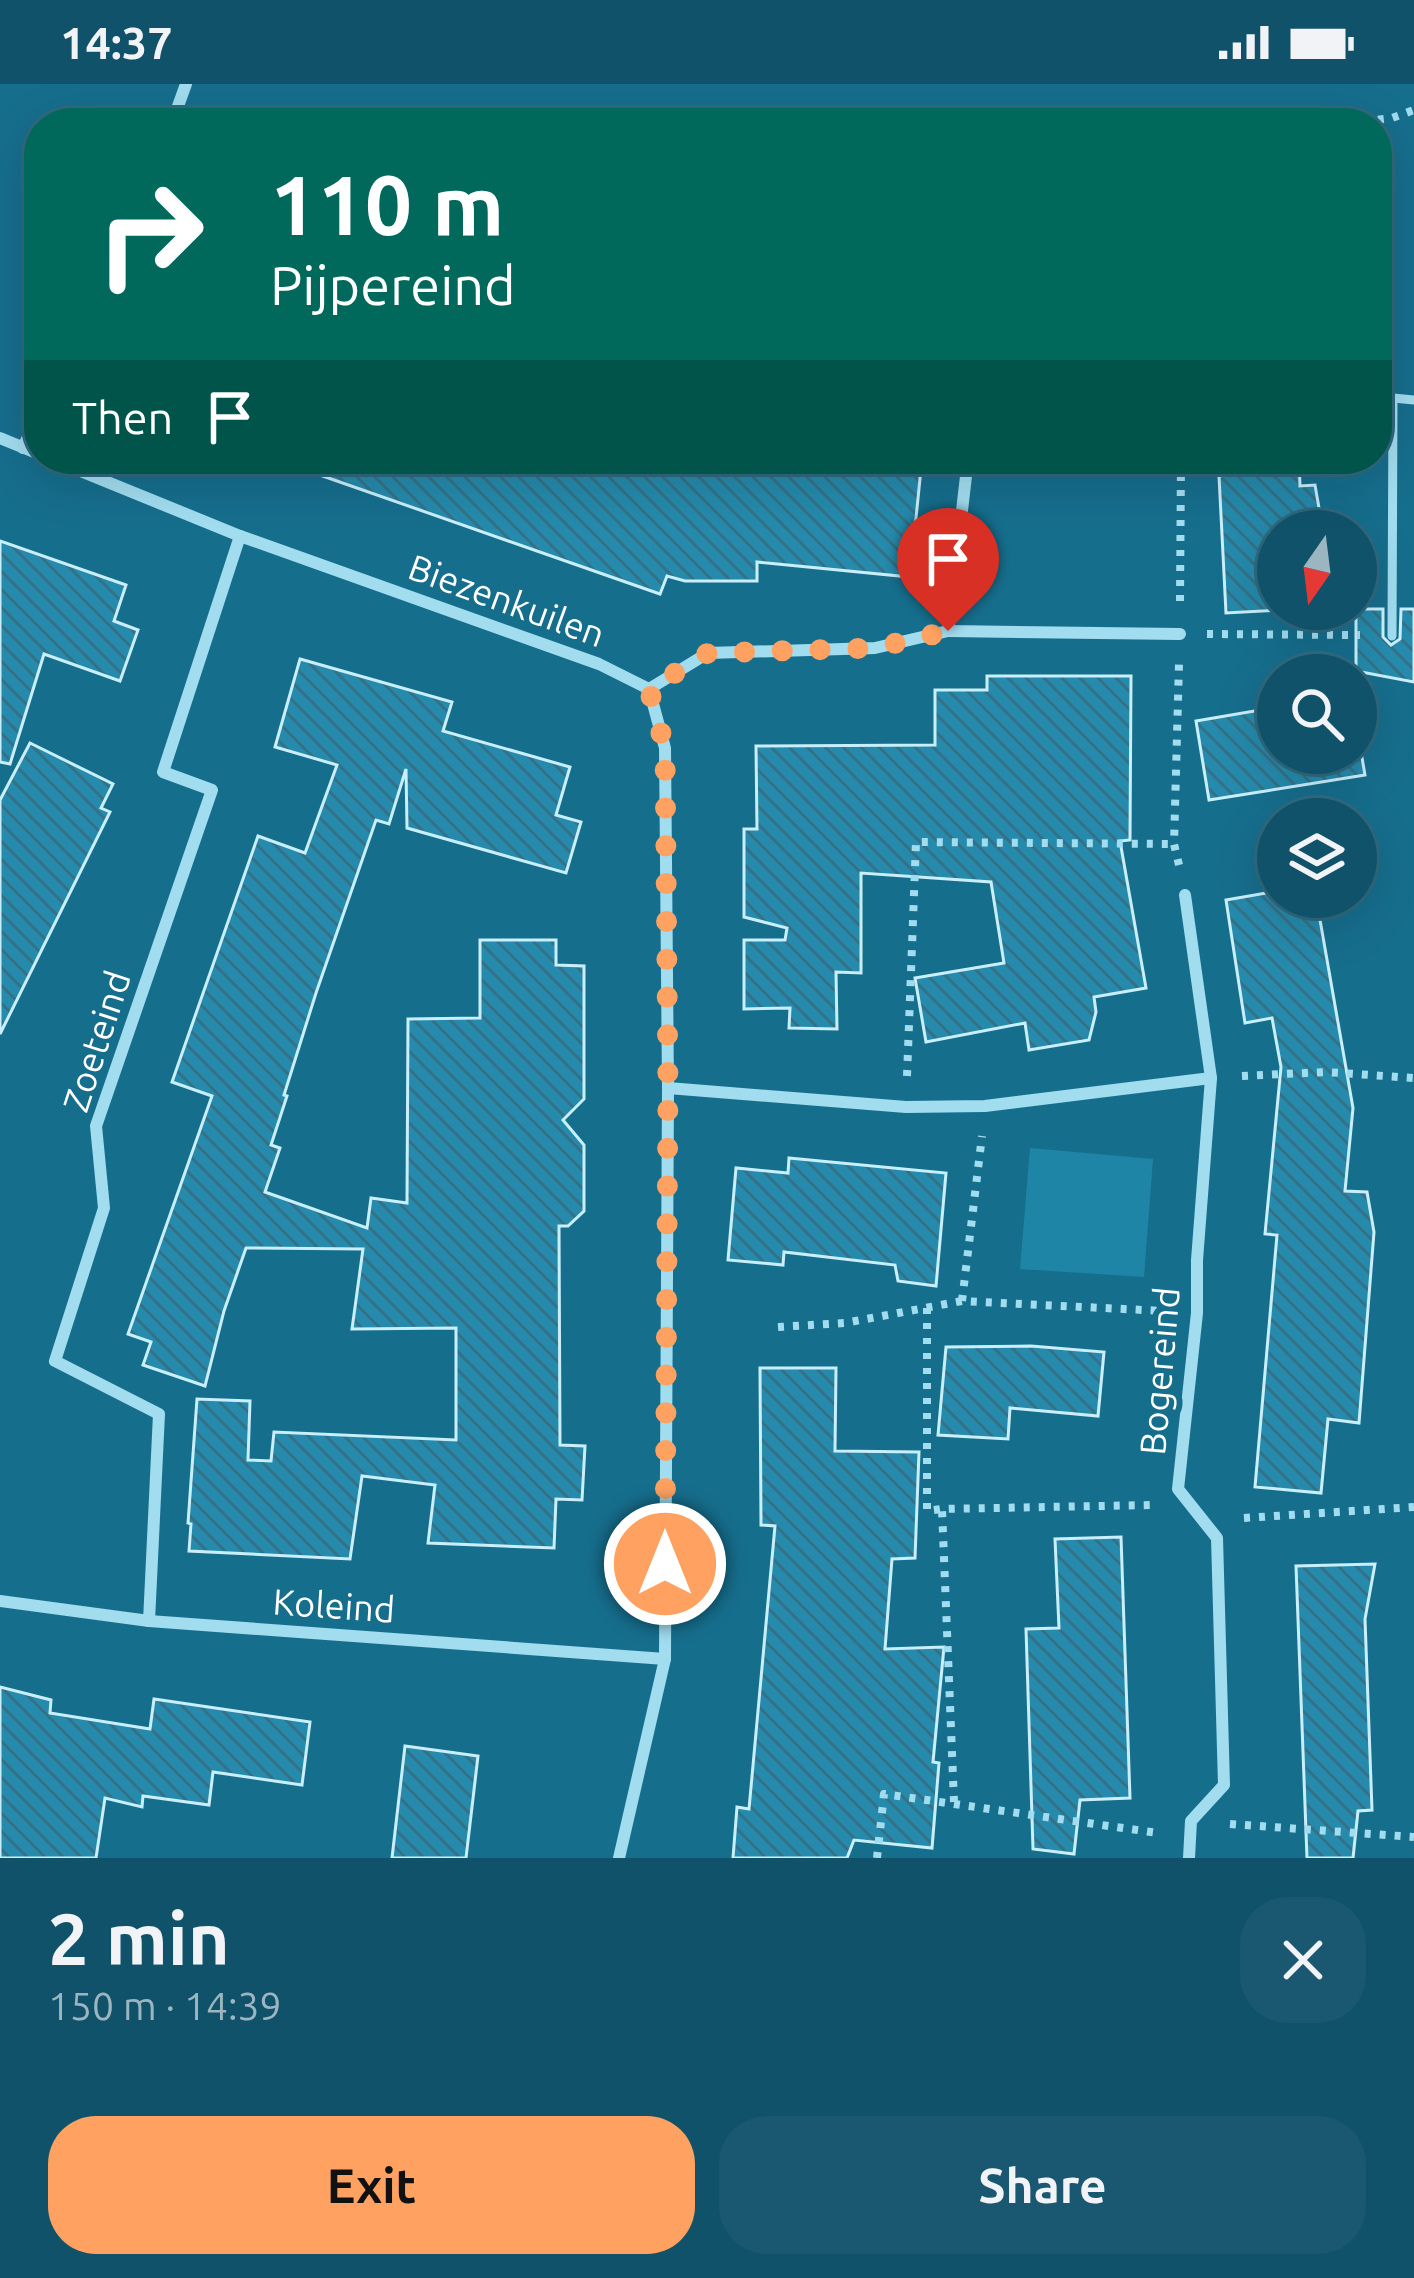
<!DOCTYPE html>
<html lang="en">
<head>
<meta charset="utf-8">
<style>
	body { margin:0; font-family:Ubuntu,sans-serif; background:#195870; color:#f1f3f6; height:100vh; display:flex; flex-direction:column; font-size:45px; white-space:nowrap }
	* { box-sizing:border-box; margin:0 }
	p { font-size:39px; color:#9cb6c1 }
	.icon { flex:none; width:66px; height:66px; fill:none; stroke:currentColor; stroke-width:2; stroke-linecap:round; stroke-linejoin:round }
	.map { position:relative; height:1774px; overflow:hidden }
	.side { display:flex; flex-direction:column; background:#10526a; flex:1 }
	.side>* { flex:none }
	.top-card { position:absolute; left:24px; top:24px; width:1368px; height:366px; border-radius:48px; box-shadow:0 12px 48px #0002,0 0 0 3px #30697e; background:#00695c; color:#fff; overflow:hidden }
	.needle { width:78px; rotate:194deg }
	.tools { position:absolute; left:1257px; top:426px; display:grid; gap:24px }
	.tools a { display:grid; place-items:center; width:120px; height:120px; border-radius:50%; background:#10526a; box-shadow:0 12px 48px #0002,0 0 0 3px #30697e; font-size:60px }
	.pin { position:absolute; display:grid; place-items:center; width:102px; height:102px; color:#fff; margin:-123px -51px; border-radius:50% 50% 50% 0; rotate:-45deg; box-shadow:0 0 12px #0007 }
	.pin .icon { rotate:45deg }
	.me { position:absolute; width:132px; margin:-66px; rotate:0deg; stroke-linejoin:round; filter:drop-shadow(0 0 9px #0008) }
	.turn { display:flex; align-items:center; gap:42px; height:252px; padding:0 48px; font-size:54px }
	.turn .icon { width:156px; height:156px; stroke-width:2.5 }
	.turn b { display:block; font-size:84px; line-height:102px }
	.then { display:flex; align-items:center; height:114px; padding:0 48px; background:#0003; gap:24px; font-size:45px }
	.round { display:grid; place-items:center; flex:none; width:126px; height:126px; border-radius:48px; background:#195870 }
	.summary { display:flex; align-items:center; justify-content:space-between; height:204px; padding:0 48px }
	h1 { font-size:72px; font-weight:700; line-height:90px }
	.action { display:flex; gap:24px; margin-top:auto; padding:24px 48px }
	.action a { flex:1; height:138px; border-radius:48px; background:#ffa160; color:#111; font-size:48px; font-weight:700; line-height:138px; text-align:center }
	.action a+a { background:#195870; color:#f1f3f6 }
	.status { display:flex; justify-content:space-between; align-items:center; height:84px; padding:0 60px; background:#10526a; direction:ltr }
	.status svg { height:33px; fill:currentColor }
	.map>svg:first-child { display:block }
	.park { fill:#1f85a7 }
	.building { fill:url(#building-back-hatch); stroke:#c8effb; stroke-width:3 }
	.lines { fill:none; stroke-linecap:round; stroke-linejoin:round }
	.path { stroke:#a1dcef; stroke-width:8; stroke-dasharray:6 9; stroke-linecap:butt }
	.lane { stroke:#a1dcef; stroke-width:9 }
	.street { stroke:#a1dcef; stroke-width:12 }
	.route { stroke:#ffa160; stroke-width:21; stroke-dasharray:0 37.8 }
	.labels { text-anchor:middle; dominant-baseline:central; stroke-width:12; stroke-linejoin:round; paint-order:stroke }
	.street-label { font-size:36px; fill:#fff; stroke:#166e8d }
</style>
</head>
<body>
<div class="status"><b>14:37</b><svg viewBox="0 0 49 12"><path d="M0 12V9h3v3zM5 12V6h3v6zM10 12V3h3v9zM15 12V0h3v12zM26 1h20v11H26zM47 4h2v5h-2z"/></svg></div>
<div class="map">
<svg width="1414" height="1774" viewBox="0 0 1414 1774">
	<defs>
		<pattern id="building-back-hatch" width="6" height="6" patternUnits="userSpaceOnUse" patternTransform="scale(3)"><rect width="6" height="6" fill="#258aac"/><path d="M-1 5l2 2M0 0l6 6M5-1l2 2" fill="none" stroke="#357186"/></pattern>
	</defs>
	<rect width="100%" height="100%" fill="#166e8d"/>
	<polygon class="park" points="1030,1064 1153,1075 1144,1193 1020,1185"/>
	<g class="building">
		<polygon points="296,375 922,375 910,493 757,478 757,497 685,497 667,492 660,510 294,382"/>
		<polygon points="1227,375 1299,375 1300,402 1315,401 1323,447 1278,447 1278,525 1298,525 1226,529 1219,392 1228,391"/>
		<polygon points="0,457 126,501 114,537 138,546 120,597 44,570 10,680 0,678"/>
		<polygon points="1356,525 1383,525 1383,553 1391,561 1400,555 1401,525 1414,525 1414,598 1356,587"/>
		<polygon points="300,575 452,618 443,647 570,683 556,731 581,738 566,789 407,744 406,685 389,740 376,736 316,909 284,1011 287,1012 271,1061 280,1064 265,1108 367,1144 371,1114 407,1119 408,935 480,934 480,856 556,856 556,881 584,882 584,1015 563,1036 584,1061 584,1127 568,1142 559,1142 560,1361 585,1362 582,1416 556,1415 554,1464 428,1459 435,1401 362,1392 350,1475 189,1467 191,1440 188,1439 197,1315 250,1317 248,1376 271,1377 274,1348 456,1356 456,1244 352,1245 363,1165 246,1164 224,1227 205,1302 143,1281 151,1258 128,1250 212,1012 172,998 258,752 305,769 337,681 275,663"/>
		<polygon points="987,592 1131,592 1130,756 1120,757 1146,904 1094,913 1096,928 1089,956 1029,966 1025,939 926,958 915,894 1004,879 991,798 861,789 861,889 836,888 837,945 789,944 790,924 744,925 744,856 785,856 787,844 744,833 744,745 757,745 756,662 935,661 935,606 987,606"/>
		<polygon points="1278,623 1278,669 1356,669 1356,639 1365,691 1209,716 1196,637"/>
		<polygon points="30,659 113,700 101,724 110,728 0,950 0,716"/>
		<polygon points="1278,807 1278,813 1316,813 1353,1024 1345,1107 1367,1108 1374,1148 1359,1339 1328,1335 1321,1409 1255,1403 1277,1151 1265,1150 1281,983 1272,934 1245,939 1226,816"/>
		<polygon points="789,1074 946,1089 936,1202 898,1197 895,1181 784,1168 783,1181 728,1176 736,1084 788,1089"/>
		<polygon points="1031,1262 1104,1268 1098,1332 1010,1324 1008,1355 938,1351 946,1263"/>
		<polygon points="760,1284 836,1284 835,1367 919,1368 915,1474 892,1475 885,1565 944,1563 933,1678 939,1679 932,1764 854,1756 847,1774 733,1774 737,1723 749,1725 775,1442 761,1441"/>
		<polygon points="1121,1453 1130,1714 1080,1716 1074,1770 1033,1765 1026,1545 1059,1544 1055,1455"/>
		<polygon points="1375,1480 1365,1535 1372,1726 1358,1727 1353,1774 1307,1774 1296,1482"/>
		<polygon points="0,1603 51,1616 50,1629 150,1645 154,1615 310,1638 302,1701 213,1688 209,1721 143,1712 142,1723 105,1714 96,1774 0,1774"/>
		<polygon points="405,1662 478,1672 466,1774 392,1774"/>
	</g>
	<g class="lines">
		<g class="path">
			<polyline points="1348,39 1392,34 1414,26"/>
			<polyline points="1180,517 1181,375"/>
			<polyline points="1207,550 1360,551"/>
			<polyline points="1179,781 1174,760 1179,580"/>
			<polyline points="907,992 916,758 1174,760"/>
			<polyline points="1242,992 1326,988 1414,994"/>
			<polyline points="962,1217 982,1052"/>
			<polyline points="927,1224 927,1427 942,1425"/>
			<polyline points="778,1243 845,1239 962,1217 1164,1227"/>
			<polyline points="1244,1434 1414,1423"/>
			<polyline points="954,1718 942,1425 1151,1421"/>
			<polyline points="1230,1740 1414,1753"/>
			<polyline points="877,1774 884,1710 1158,1749"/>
		</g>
		<polyline class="lane" points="1392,552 1393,314 1414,316"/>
		<g class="street">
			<polyline points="172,39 186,0"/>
			<polyline points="0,354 39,370"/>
			<polyline points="23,364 39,328"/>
			<polyline points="51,375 240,452 599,580 649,605 665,664 668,1004 665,1575 619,1774"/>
			<polyline points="948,547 1180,550"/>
			<polyline points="649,605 708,569 875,564 948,547 968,375"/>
			<polyline points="1185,811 1211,994 1197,1176 1197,1229 1178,1405 1217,1454 1224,1701 1191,1737 1189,1774"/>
			<polyline points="668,1004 906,1023 985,1022 1211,994"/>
			<polyline points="0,1517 149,1537 665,1575"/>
			<polyline points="149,1537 159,1330 55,1277 104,1124 96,1042 212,706 163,688 240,452"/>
		</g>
	</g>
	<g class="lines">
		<polyline class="route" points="665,1480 668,1004 665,664 649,605 708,569 875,564 948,547"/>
	</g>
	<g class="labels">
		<g class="street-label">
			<text transform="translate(507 516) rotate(20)">Biezenkuilen</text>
			<text transform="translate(96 957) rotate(-72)">Zoeteind</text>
			<text transform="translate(1159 1287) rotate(-85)">Bogereind</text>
			<text transform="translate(334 1521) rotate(4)">Koleind</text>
		</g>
	</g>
</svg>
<div class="tools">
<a><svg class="needle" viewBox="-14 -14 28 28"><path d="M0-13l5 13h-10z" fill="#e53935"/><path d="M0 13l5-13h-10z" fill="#9cb6c1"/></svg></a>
<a><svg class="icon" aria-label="search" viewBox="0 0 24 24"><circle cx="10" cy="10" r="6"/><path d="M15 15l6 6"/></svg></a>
<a><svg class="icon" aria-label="layers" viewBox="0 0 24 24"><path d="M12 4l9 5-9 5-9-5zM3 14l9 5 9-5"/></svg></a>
</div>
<div class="pin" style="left:948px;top:547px;background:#d93025"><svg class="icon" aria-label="arrive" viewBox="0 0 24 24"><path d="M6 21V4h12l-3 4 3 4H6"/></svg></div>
<svg class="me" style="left:665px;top:1480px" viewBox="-20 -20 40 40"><circle r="17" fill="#ffa160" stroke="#fff" stroke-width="3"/><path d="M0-11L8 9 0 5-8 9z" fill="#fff"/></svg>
<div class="top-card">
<div class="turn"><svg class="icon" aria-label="right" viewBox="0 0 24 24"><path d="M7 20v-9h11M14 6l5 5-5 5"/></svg><div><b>110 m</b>Pijpereind</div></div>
<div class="then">Then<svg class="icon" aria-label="arrive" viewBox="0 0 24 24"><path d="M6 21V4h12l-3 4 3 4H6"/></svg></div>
</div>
</div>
<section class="side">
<div class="summary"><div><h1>2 min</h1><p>150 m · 14:39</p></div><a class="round"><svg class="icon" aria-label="close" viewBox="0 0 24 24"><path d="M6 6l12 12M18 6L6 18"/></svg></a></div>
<div class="action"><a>Exit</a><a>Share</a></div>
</section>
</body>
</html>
